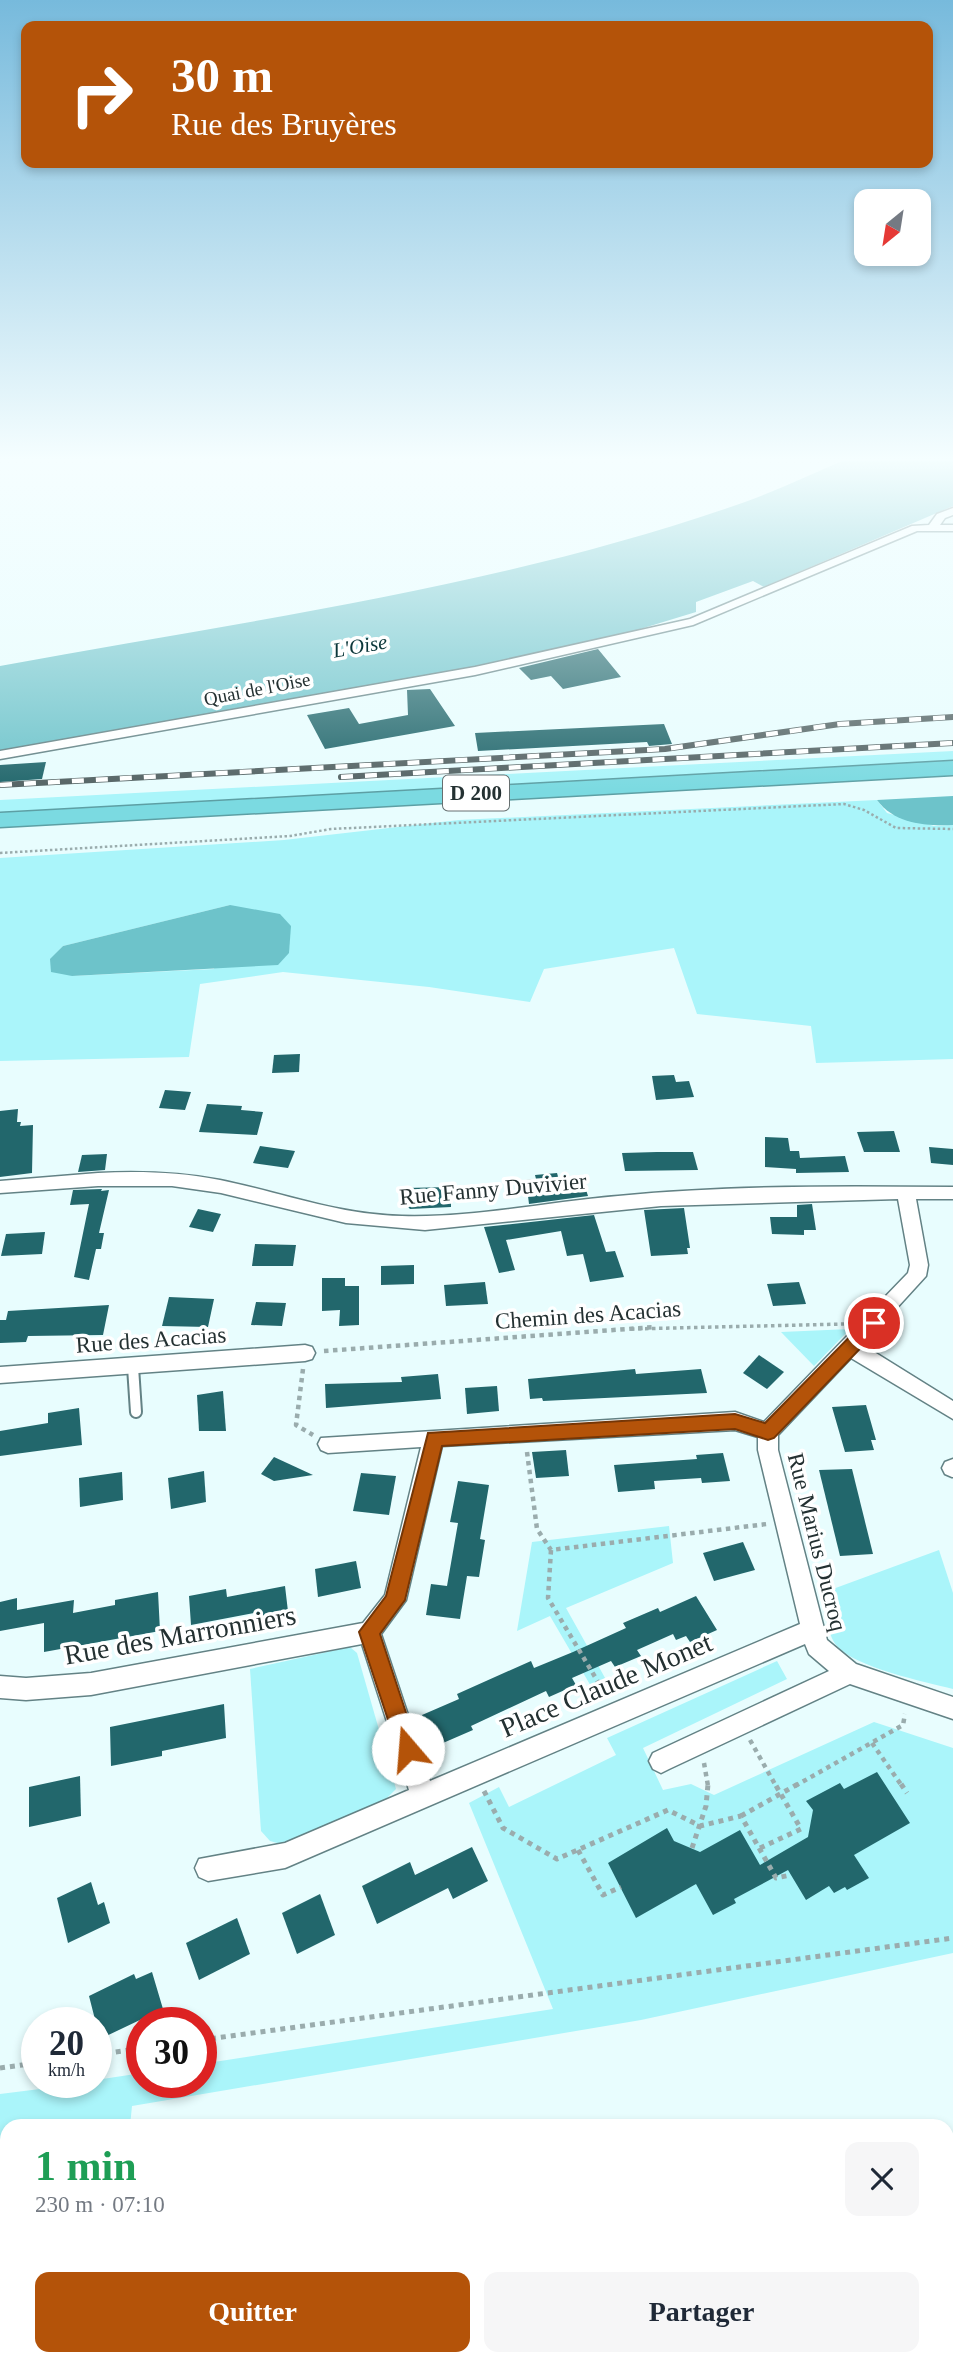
<!DOCTYPE html>
<html lang="fr">
<head>
<meta charset="utf-8">
<style>
	body { margin:0; font-family:"Times New Roman",serif; background:#f6f6f7; color:#1f2937; height:100vh; display:flex; flex-direction:column; font-size:26px; white-space:nowrap }
	* { box-sizing:border-box; margin:0 }
	p { font-size:23px; color:#747a83 }
	.icon { flex:none; width:38px; height:38px; fill:none; stroke:currentColor; stroke-width:2; stroke-linecap:round; stroke-linejoin:round }
	.map { position:relative; flex:1; overflow:hidden }
	.side { position:absolute; left:0px; top:2119px; width:954px; height:247px; display:flex; flex-direction:column; background:#fff; border-radius:21px 21px 0 0; box-shadow:0 4px 10px #0003 }
	.side>* { flex:none }
	.hud { position:absolute; left:21px; top:21px; width:912px; height:147px; border-radius:14px; box-shadow:0 4px 10px #0003; background:#b45309; color:#fff; overflow:hidden }
	.needle { width:46px; rotate:210deg }
	.controls { position:absolute; left:854px; top:189px; display:grid; gap:14px }
	.controls a { display:grid; place-items:center; width:77px; height:77px; border-radius:14px; background:#fff; box-shadow:0 4px 10px #0003; font-size:35px }
	.speed { position:absolute; left:21px; top:2007px; display:flex; gap:14px; font-size:35px; font-weight:700; text-align:center }
	.speed>* { display:grid; place-content:center; width:91px; height:91px; border-radius:50%; background:#fff; box-shadow:0 4px 10px #0003; line-height:1 }
	.speed small { font-size:18px; font-weight:400 }
	.speed .limit { border:10px solid #d22; background:#fff; color:#111 }
	.pin { position:absolute; display:grid; place-items:center; width:60px; height:60px; color:#fff; margin:-30px; border:4px solid #fff; border-radius:50%; box-shadow:0 2px 7px #0007 }
	.me { position:absolute; width:77px; margin:-38px; rotate:342deg; stroke-linejoin:round; filter:drop-shadow(0 0 5px #0008) }
	.turn { display:flex; align-items:center; gap:24px; height:147px; padding:0 35px; font-size:32px }
	.turn .icon { width:91px; height:91px; stroke-width:2.5 }
	.turn b { display:block; font-size:49px; line-height:60px }
	.round { display:grid; place-items:center; flex:none; width:74px; height:74px; border-radius:14px; background:#f6f6f7 }
	.overview { display:flex; align-items:center; justify-content:space-between; height:119px; padding:0 35px }
	h1 { font-size:42px; font-weight:700; line-height:52px; color:#1e9e55 }
	.cta { display:flex; gap:14px; margin-top:auto; padding:14px 35px }
	.cta a { flex:1; height:80px; border-radius:14px; background:#b45309; color:#fff; font-size:28px; font-weight:700; line-height:80px; text-align:center }
	.cta a+a { background:#f6f6f7; color:#1f2937 }
	.map>svg:first-child { display:block }
	.green { fill:#aaf5fa; fill-rule:evenodd }
	.water { fill:#6dc3ca }
	.building { fill:#22676c }
	.lines { fill:none; stroke-linecap:round; stroke-linejoin:round }
	.lane-casing { stroke:#638285; stroke-width:14 }
	.street-casing { stroke:#638285; stroke-width:3 }
	.highway-casing { stroke:#5d9fa4; stroke-width:3 }
	.path-far3 { stroke:#9aacad; stroke-width:2.5; stroke-dasharray:2.5 2.5; stroke-linecap:butt }
	.path-far2 { stroke:#9aacad; stroke-width:3.5; stroke-dasharray:3.5 3.5; stroke-linecap:butt }
	.path-far1 { stroke:#9aacad; stroke-width:4.5; stroke-dasharray:4.5 4.5; stroke-linecap:butt }
	.path { stroke:#9aacad; stroke-width:5; stroke-dasharray:5 5; stroke-linecap:butt }
	.lane { stroke:#fff; stroke-width:10 }
	.street { fill:#fff; fill-rule:evenodd }
	.highway { fill:#7bdae1; fill-rule:evenodd }
	.rail-casing { stroke:#546364; stroke-width:6 }
	.rail { stroke:#fff; stroke-width:4.5; stroke-dasharray:12; stroke-linecap:butt }
	.route { fill:#b45309; stroke:#753606; stroke-width:2 }
	.labels { text-anchor:middle; dominant-baseline:central; stroke-width:7; stroke-linejoin:round; paint-order:stroke }
	.far-street-label { font-size:19px; fill:#243132; stroke:#fff }
	.far-water-label { font-size:21px; font-style:italic; fill:#0c373a; stroke:#fff }
	.shield { fill:#fff; stroke:#666f70; stroke-width:2 }
	.shield-label { font-size:21px; font-weight:bold; fill:#243132 }
	.street-label { font-size:23px; fill:#243132; stroke:#fff }
	.near-street-label { font-size:28px; fill:#243132; stroke:#fff }
</style>
</head>
<body>
<div class="map">
<svg width="953" height="2365" viewBox="0 0 953 2365">
	<rect width="100%" height="100%" fill="#e8fdfe"/>
	<g class="green">
		<polygon points="953,751 953,760 557,785 0,813 0,800"/>
		<path d="M 877,800 L 887,813 L 934,826 L 953,825 L 953,1059 L 816,1063 L 811,1026 L 697,1014 L 674,948 L 544,969 L 530,1002 L 429,987 L 283,972 L 200,984 L 189,1057 L 0,1061 L 0,858 L 284,840 L 459,820 ZM 230,905 L 214,969 L 72,976 L 50,960 L 63,946 Z"/>
		<polygon points="850,1329 814,1366 781,1332"/>
		<polygon points="669,1526 673,1563 566,1608 614,1694 599,1700 550,1616 517,1631 532,1542"/>
		<path d="M 939,1550 L 953,1593 L 953,1689 C 925,1682 854,1667 837,1646 C 826,1633 826,1609 822,1593 Z"/>
		<polygon points="350,1647 357,1653 396,1789 385,1800 284,1845 270,1841 261,1831 250,1669"/>
		<polygon points="777,1661 787,1679 643,1748 663,1790 691,1784 714,1795 874,1722 953,1748 953,1953 641,2020 132,2106 130,2126 7,2126 7,2359 115,2359 115,2365 0,2365 0,2094 96,2082 96,2080 142,2073 142,2082 201,2082 201,2064 553,2009 469,1803 499,1787 509,1807 616,1755 607,1738"/>
		<polygon points="953,2248 953,2365 282,2365 323,2359 947,2359 947,2249"/>
	</g>
	<g class="water">
		<path d="M 842,461 L 953,461 L 953,506 L 764,587 L 753,581 L 696,602 L 696,612 L 637,630 L 476,666 L 0,751 L 0,666 C 250,620 504,587 745,502 C 778,490 810,475 842,461 Z"/>
		<path d="M 953,796 L 953,825 C 924,826 895,824 877,800 Z"/>
		<polygon points="230,905 280,914 291,926 289,953 278,965 72,976 51,972 50,959 63,946"/>
	</g>
	<g class="building">
		<polygon points="598,649 621,677 563,689 551,676 531,680 519,668"/>
		<polygon points="430,689 455,726 325,749 307,715 349,708 359,724 408,715 407,690"/>
		<polygon points="664,724 672,744 649,746 647,742 478,751 475,733"/>
		<polygon points="46,762 42,779 0,782 0,765"/>
		<polygon points="300,1054 299,1072 272,1073 274,1055"/>
		<polygon points="674,1075 676,1082 689,1081 694,1097 656,1100 652,1076"/>
		<polygon points="165,1090 191,1092 185,1110 159,1108"/>
		<polygon points="207,1104 242,1106 241,1110 263,1112 257,1135 199,1132"/>
		<polygon points="18,1109 17,1122 21,1122 20,1126 33,1125 32,1173 0,1177 0,1111"/>
		<polygon points="894,1131 900,1152 864,1152 857,1132"/>
		<polygon points="765,1137 788,1138 790,1151 799,1151 800,1158 845,1156 849,1172 796,1173 796,1169 765,1167"/>
		<polygon points="260,1146 295,1151 288,1168 253,1163"/>
		<polygon points="929,1147 953,1149 953,1165 931,1163"/>
		<polygon points="657,1152 693,1152 698,1170 625,1171 622,1153"/>
		<polygon points="107,1154 105,1170 78,1172 82,1155"/>
		<polygon points="557,1173 559,1180 582,1177 588,1196 529,1204 526,1180 536,1179 535,1175"/>
		<polygon points="451,1187 451,1207 410,1209 405,1204 405,1188"/>
		<polygon points="102,1189 101,1191 109,1190 99,1233 104,1233 101,1249 96,1249 89,1280 74,1277 89,1204 70,1205 73,1190"/>
		<polygon points="812,1204 816,1230 804,1230 804,1235 772,1234 770,1217 797,1217 797,1205"/>
		<polygon points="684,1208 690,1248 687,1248 688,1254 651,1256 644,1210"/>
		<polygon points="198,1209 221,1214 213,1232 189,1227"/>
		<polygon points="594,1215 606,1252 615,1251 624,1277 590,1282 583,1254 567,1256 561,1231 506,1240 515,1270 499,1273 484,1227"/>
		<polygon points="45,1232 42,1254 1,1256 6,1234"/>
		<polygon points="255,1244 296,1245 293,1266 252,1266"/>
		<polygon points="414,1265 414,1284 381,1285 381,1266"/>
		<polygon points="322,1278 345,1278 345,1286 359,1286 359,1325 339,1326 340,1310 322,1311"/>
		<polygon points="485,1282 488,1304 446,1306 444,1285"/>
		<polygon points="799,1282 806,1304 773,1306 767,1284"/>
		<polygon points="169,1297 214,1299 208,1327 162,1326"/>
		<polygon points="256,1302 286,1303 282,1326 251,1325"/>
		<polygon points="109,1305 103,1335 28,1336 26,1342 0,1343 0,1320 6,1320 8,1311"/>
		<polygon points="759,1355 784,1372 767,1389 743,1373"/>
		<polygon points="635,1369 636,1374 701,1369 707,1393 543,1401 542,1398 530,1399 528,1379"/>
		<polygon points="438,1374 441,1399 326,1408 325,1384 402,1382 401,1377"/>
		<polygon points="497,1386 499,1411 467,1414 465,1388"/>
		<polygon points="223,1391 226,1431 199,1431 197,1395"/>
		<polygon points="866,1405 876,1440 871,1440 874,1450 845,1452 832,1407"/>
		<polygon points="79,1408 82,1445 0,1456 0,1431 48,1423 48,1413"/>
		<polygon points="566,1450 569,1476 536,1478 532,1452"/>
		<polygon points="723,1453 730,1481 702,1483 701,1478 654,1481 655,1489 618,1492 614,1465 697,1459 696,1455"/>
		<polygon points="274,1457 313,1475 274,1481 261,1474"/>
		<polygon points="852,1469 873,1554 840,1556 819,1470"/>
		<polygon points="204,1471 206,1502 171,1509 168,1478"/>
		<polygon points="122,1472 123,1500 80,1507 79,1478"/>
		<polygon points="361,1473 396,1476 389,1515 353,1511"/>
		<polygon points="458,1481 489,1485 480,1539 485,1540 479,1577 467,1576 460,1619 426,1615 431,1584 447,1586 458,1523 450,1522"/>
		<polygon points="743,1542 755,1570 714,1581 703,1553"/>
		<polygon points="356,1561 361,1588 318,1597 315,1569"/>
		<polygon points="285,1586 289,1620 255,1626 254,1613 191,1625 189,1596 226,1589 227,1597"/>
		<polygon points="158,1592 160,1631 44,1652 44,1623 0,1631 0,1602 17,1598 17,1610 74,1600 73,1613 115,1605 115,1600"/>
		<polygon points="696,1596 717,1630 690,1642 686,1636 676,1640 673,1634 637,1650 641,1656 615,1667 611,1661 572,1678 576,1685 549,1697 546,1691 471,1726 473,1730 443,1743 438,1734 432,1737 422,1715 459,1699 457,1694 531,1661 534,1668 573,1652 626,1628 623,1623 658,1608 660,1612"/>
		<polygon points="224,1704 226,1738 162,1751 162,1756 111,1766 110,1727"/>
		<polygon points="877,1772 910,1823 854,1855 869,1878 847,1890 845,1887 834,1893 829,1886 806,1900 788,1870 734,1899 736,1903 713,1915 696,1884 636,1918 608,1863 667,1828 674,1841 700,1852 740,1830 760,1865 808,1837 813,1810 806,1801 840,1783 844,1789"/>
		<polygon points="80,1776 81,1816 29,1827 29,1787"/>
		<polygon points="472,1847 488,1881 453,1899 448,1888 377,1924 362,1886 410,1862 415,1875"/>
		<polygon points="91,1882 98,1905 104,1902 110,1923 68,1943 57,1898"/>
		<polygon points="320,1894 335,1935 297,1954 282,1913"/>
		<polygon points="237,1918 250,1954 199,1980 186,1943"/>
		<polygon points="152,1972 163,2009 100,2039 89,1996 134,1974 136,1979"/>
	</g>
	<g class="lines">
		<g class="lane-casing">
			<polyline id="lane" points="133,1367 136,1412"/>
		</g>
		<g class="street-casing">
			<g id="street">
				<polygon points="953,508 953,515 945,518 940,525 953,525 953,531 917,531 693,625 475,675 0,759 0,751 475,667 690,619 912,526 929,525 937,514"/>
				<path d="M 98,1173 C 139,1171 179,1172 220,1180 C 280,1192 339,1215 402,1216 C 475,1218 546,1202 618,1196 C 729,1185 842,1186 953,1187 L 953,1199 L 916,1199 L 928,1265 L 926,1276 L 863,1345 L 953,1401 L 953,1419 L 851,1358 L 778,1435 L 778,1450 L 827,1640 L 856,1664 L 953,1697 L 953,1719 L 850,1684 L 669,1769 L 661,1773 L 653,1769 L 649,1761 L 653,1753 L 829,1671 L 809,1654 L 805,1644 L 285,1868 L 208,1881 L 199,1877 L 195,1868 L 199,1859 L 285,1843 L 409,1790 L 362,1644 L 91,1695 L 26,1700 L 0,1698 L 0,1676 L 26,1678 L 91,1673 L 363,1623 L 385,1595 L 421,1447 L 328,1453 L 321,1450 L 318,1444 L 321,1438 L 735,1412 L 764,1422 L 908,1273 L 910,1265 L 898,1199 L 661,1206 L 425,1230 L 346,1223 L 221,1193 L 172,1186 L 98,1186 L 0,1193 L 0,1181 ZM 735,1430 L 758,1437 L 758,1450 L 800,1624 L 430,1781 L 381,1634 L 406,1600 L 442,1446 Z"/>
				<polygon points="305,1345 312,1347 315,1353 312,1359 305,1361 0,1383 0,1367"/>
				<polygon points="953,1459 953,1477 952,1477 945,1474 942,1468 945,1462"/>
			</g>
		</g>
		<g class="highway-casing">
			<polygon id="highway" points="953,761 953,775 0,827 0,813"/>
		</g>
		<polyline class="path-far3" points="0,853 290,836 331,829 844,804 864,810 896,828 953,829"/>
		<polyline class="path-far2" points="631,1329 844,1324"/>
		<g class="path-far1">
			<polyline points="324,1351 655,1327"/>
			<polyline points="303,1369 296,1425 313,1435"/>
			<polyline points="527,1452 537,1529 551,1550 767,1524"/>
			<polyline points="551,1550 548,1598 607,1697"/>
			<polyline points="750,1740 776,1786"/>
			<polyline points="872,1743 902,1786"/>
			<polyline points="704,1763 708,1786"/>
			<polyline points="795,1786 903,1725 905,1714"/>
		</g>
		<g class="path">
			<polyline points="901,1784 907,1793"/>
			<polyline points="484,1791 503,1828 557,1859 668,1810 700,1826 741,1816 776,1878 791,1875"/>
			<polyline points="741,1816 798,1784"/>
			<polyline points="692,1848 706,1806 708,1784"/>
			<polyline points="760,1848 801,1829 775,1784"/>
			<polyline points="578,1850 603,1895 621,1887"/>
			<polyline points="201,2040 953,1938"/>
			<polyline points="96,2055 142,2048"/>
			<polyline points="0,2068 37,2063"/>
		</g>
		<use href="#lane" class="lane"/>
		<use href="#street" class="street"/>
		<use href="#highway" class="highway"/>
		<g class="rail-casing">
			<g id="rail">
				<polyline points="341,777 953,743"/>
				<polyline points="0,785 665,749 840,724 953,717"/>
			</g>
		</g>
		<use href="#rail" class="rail"/>
	</g>
	<linearGradient id="sky" x2="0" y2="1"><stop stop-color="#77badc"/><stop offset="0.58" stop-color="#f5feff"/><stop offset="1" stop-color="#f5feff" stop-opacity="0"/></linearGradient>
	<rect width="953" height="792" fill="url(#sky)"/>
	<polygon class="route" points="874,1316 880,1318 882,1323 880,1328 774,1438 768,1440 735,1429 442,1446 405,1600 380,1634 418,1749 415,1756 408,1760 400,1756 359,1632 386,1596 428,1433 735,1414 765,1423 868,1318"/>
	<g class="labels">
		<g class="far-street-label">
			<text transform="translate(257 689) rotate(-11)">Quai de l'Oise</text>
		</g>
		<g class="far-water-label">
			<text transform="translate(360 646) rotate(-10)">L'Oise</text>
		</g>
		<rect class="shield" x="443" y="775.5" width="66" height="35" rx="5"/>
		<g class="shield-label">
			<text x="476" y="793">D 200</text>
		</g>
		<g class="street-label">
			<text transform="translate(493 1189) rotate(-5)">Rue Fanny Duvivier</text>
			<text transform="translate(588 1315) rotate(-4)">Chemin des Acacias</text>
			<text transform="translate(151 1340) rotate(-4)">Rue des Acacias</text>
			<text transform="translate(817 1542) rotate(76)">Rue Marius Ducroq</text>
		</g>
		<g class="near-street-label">
			<text transform="translate(180 1635) rotate(-10)">Rue des Marronniers</text>
			<text transform="translate(606 1685) rotate(-23)">Place Claude Monet</text>
		</g>
	</g>
</svg>
<div class="controls">
<a><svg class="needle" viewBox="-14 -14 28 28"><path d="M0-13l5 13h-10z" fill="#e53935"/><path d="M0 13l5-13h-10z" fill="#747a83"/></svg></a>
</div>
<div class="speed"><div>20<small>km/h</small></div><div class="limit">30</div></div>
<div class="pin" style="left:874px;top:1323px;background:#d93025"><svg class="icon" aria-label="arrive" viewBox="0 0 24 24"><path d="M6 21V4h12l-3 4 3 4H6"/></svg></div>
<svg class="me" style="left:408px;top:1749px" viewBox="-20 -20 40 40"><circle r="19" fill="#fff"/><path d="M0-13L10 11 0 6-10 11z" fill="#b45309"/></svg>
<div class="hud">
<div class="turn"><svg class="icon" aria-label="right" viewBox="0 0 24 24"><path d="M7 20v-9h11M14 6l5 5-5 5"/></svg><div><b>30 m</b>Rue des Bruyères</div></div>
</div>
<section class="side">
<div class="overview"><div><h1>1 min</h1><p>230 m · 07:10</p></div><a class="round"><svg class="icon" aria-label="close" viewBox="0 0 24 24"><path d="M6 6l12 12M18 6L6 18"/></svg></a></div>
<div class="cta"><a>Quitter</a><a>Partager</a></div>
</section>
</div>
</body>
</html>
